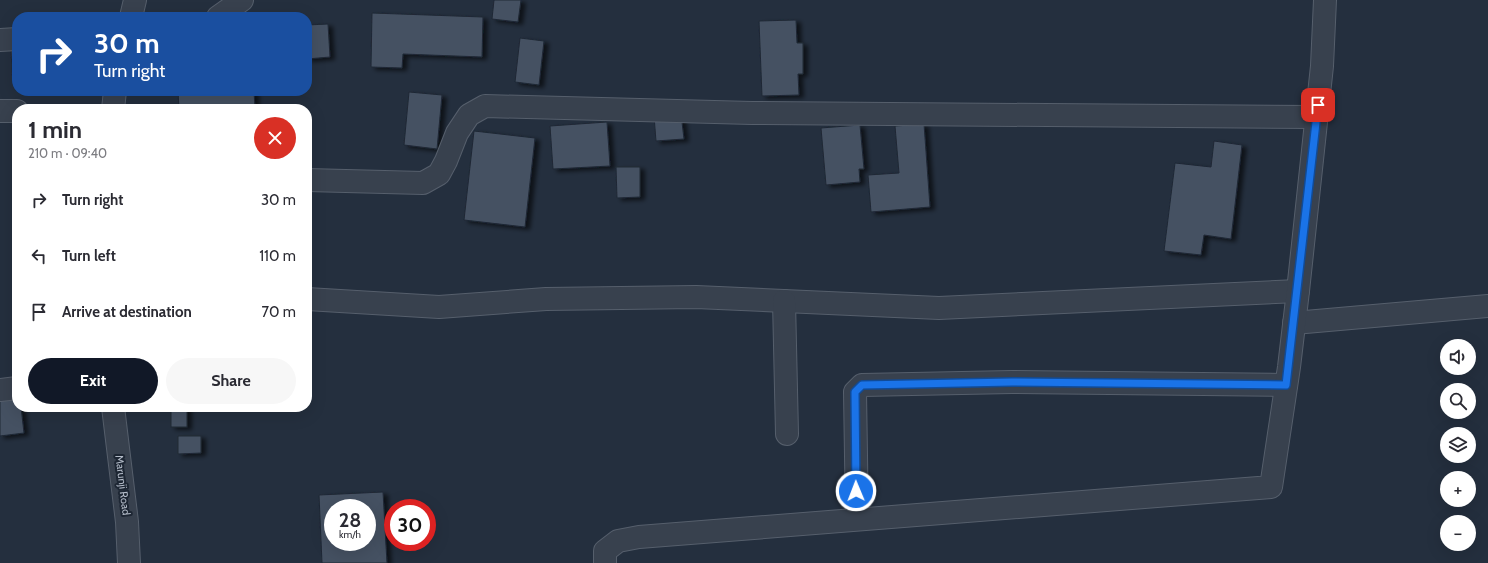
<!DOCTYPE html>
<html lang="en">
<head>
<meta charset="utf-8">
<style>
	body { margin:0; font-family:Cabin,sans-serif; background:#f7f7f7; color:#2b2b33; height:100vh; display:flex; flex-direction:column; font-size:15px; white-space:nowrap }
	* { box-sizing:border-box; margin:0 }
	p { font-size:13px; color:#7c7c81 }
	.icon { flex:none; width:22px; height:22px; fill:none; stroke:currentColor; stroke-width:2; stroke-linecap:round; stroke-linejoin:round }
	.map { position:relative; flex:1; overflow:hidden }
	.drawer { position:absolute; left:12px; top:104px; width:300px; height:308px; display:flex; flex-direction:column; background:#fff; border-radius:16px; box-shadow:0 4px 16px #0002 }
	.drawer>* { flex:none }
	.top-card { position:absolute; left:12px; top:12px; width:300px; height:84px; border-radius:16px; box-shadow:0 4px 16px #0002; background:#1a4fa0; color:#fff; overflow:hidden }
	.controls { position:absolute; left:1440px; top:339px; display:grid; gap:8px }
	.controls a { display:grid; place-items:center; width:36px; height:36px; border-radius:50%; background:#fff; box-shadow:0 4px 16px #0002; font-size:20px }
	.speed { position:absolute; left:324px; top:499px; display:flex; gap:8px; font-size:20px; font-weight:700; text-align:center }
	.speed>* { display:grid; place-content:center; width:52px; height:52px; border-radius:50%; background:#fff; box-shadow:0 4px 16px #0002; line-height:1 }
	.speed small { font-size:10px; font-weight:400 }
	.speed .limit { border:6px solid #d22; background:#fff; color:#111 }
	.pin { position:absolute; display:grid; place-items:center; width:34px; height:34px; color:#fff; margin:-17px; border-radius:8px; box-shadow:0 2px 6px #0006 }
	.me { position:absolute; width:44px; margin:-22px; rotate:359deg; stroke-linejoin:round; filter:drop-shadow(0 0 3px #0008) }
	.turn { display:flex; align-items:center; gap:14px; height:84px; padding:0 16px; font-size:18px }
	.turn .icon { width:52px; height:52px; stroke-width:2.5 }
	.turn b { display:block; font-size:28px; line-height:34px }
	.round { display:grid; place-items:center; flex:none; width:42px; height:42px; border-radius:21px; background:#f7f7f7 }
	.headline { display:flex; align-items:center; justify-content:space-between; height:68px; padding:0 16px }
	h1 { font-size:24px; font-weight:700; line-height:30px }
	.button { display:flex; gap:8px; margin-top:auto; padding:8px 16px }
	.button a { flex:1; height:46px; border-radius:24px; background:#111827; color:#fff; font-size:16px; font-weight:700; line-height:46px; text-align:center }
	.button a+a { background:#f7f7f7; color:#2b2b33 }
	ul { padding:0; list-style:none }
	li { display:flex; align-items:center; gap:12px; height:56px; padding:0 16px }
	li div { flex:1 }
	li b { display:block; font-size:15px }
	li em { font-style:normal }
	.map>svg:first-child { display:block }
	.building { fill:#455162; stroke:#1f2835; fill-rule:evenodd; filter:url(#shadow) }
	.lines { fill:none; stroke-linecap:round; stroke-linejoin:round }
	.minor-casing { stroke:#565f6c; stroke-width:24 }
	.tertiary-casing { stroke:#565f6c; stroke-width:24 }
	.minor { stroke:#38414e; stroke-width:22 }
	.tertiary { stroke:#38414e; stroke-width:22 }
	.route-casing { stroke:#114b97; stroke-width:10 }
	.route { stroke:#1a73e8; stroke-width:7 }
	.labels { text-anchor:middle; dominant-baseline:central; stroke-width:4; stroke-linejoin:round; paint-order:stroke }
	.street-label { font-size:11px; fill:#b4bcc9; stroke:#1d2633 }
</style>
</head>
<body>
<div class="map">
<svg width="1488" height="563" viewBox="0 0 1488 563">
	<defs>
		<filter id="shadow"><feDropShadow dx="4.5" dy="2.5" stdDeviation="2" flood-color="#0009"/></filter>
	</defs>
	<rect width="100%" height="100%" fill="#242f3e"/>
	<g class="building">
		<polygon points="494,0 521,0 518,22 492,19"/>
		<polygon points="372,13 483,17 482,57 403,54 402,68 371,67"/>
		<polygon points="796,20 797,43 803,43 803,74 798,74 799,95 762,96 759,21"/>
		<polygon points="328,24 330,57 307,59 307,25"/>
		<polygon points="520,38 544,41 539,85 515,82"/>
		<polygon points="11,51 17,51 17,85 13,85"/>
		<polygon points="178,91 254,91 255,109 179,109"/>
		<polygon points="409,92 442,95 437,149 404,145"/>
		<polygon points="681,114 684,139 656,141 654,116"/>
		<polygon points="607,122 610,166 553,169 550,126"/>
		<polygon points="924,124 930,207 871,212 868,175 899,173 895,126"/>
		<polygon points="860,125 864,169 859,169 860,182 826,185 821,128"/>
		<polygon points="474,131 535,138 525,227 464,220"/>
		<polygon points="1214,141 1242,145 1231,239 1204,235 1201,255 1164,251 1175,163 1211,167"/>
		<polygon points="616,167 640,167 640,197 617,198"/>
		<polygon points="17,397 17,407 21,407 24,433 0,436 0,399"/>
		<rect x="171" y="407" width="16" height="20"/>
		<polygon points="178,436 201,436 201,453 178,454"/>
		<path d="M 383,492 L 387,563 L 322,563 L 319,495 ZM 333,508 L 367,508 L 367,542 L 333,542 Z"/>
	</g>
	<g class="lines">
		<g class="minor-casing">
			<g id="minor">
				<polyline points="218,17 242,0"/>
				<polyline points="0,40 17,39"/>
				<polyline points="0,111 17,111"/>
				<polyline points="307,180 423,183 439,174 446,161 457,133 469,115 485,106 752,113 1316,117"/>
				<polyline points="307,299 439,307 546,299 696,297 939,308 1298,291"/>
				<polyline points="784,301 787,434"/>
				<polyline points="1294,323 1488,306"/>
				<polyline points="0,390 17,388"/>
				<polyline points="857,519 855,392 862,385 1012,382 1286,385"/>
				<polyline points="605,563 605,551 618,541 639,537 1271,487 1289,367 1298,291 1322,66 1325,0"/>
			</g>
		</g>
		<g class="tertiary-casing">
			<g id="tertiary">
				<polyline points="131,17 135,0"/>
				<polyline points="113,109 115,91"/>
				<polyline points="113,407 127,522 129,563"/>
			</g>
		</g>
		<use href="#minor" class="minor"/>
		<use href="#tertiary" class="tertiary"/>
	</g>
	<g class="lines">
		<g class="route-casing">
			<polyline id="route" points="856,491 855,392 862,385 1012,382 1286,385 1318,105"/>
		</g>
		<use href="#route" class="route"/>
	</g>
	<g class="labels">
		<g class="street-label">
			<text transform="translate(123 485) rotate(83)">Marunji Road</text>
		</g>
	</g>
</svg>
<div class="controls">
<a><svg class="icon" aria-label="sound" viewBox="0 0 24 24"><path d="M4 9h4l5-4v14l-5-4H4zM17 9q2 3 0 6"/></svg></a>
<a><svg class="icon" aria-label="search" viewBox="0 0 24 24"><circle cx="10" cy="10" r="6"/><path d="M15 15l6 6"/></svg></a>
<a><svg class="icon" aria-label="layers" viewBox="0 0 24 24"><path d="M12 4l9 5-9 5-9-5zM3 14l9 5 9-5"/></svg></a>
<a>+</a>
<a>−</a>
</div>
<div class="speed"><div>28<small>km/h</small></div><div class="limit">30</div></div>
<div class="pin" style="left:1318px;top:105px;background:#d93025"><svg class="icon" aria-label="arrive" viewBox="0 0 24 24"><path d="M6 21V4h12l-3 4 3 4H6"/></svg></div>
<svg class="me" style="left:856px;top:491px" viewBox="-20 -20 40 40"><circle r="17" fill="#1a73e8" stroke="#fff" stroke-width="3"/><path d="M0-11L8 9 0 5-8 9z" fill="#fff"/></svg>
<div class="top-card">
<div class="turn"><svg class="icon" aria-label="right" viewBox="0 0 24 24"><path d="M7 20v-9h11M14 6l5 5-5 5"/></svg><div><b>30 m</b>Turn right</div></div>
</div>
<section class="drawer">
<div class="headline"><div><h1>1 min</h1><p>210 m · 09:40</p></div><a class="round" style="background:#d93025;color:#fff"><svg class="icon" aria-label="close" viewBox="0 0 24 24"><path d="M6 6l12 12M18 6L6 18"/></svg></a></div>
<ul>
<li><svg class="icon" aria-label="right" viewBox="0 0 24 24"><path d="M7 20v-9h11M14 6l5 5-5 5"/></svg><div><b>Turn right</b></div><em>30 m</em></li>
<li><svg class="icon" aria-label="left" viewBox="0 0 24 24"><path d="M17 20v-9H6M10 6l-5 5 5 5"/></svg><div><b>Turn left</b></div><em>110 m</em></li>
<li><svg class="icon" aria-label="arrive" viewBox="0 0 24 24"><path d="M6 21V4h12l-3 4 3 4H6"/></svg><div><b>Arrive at destination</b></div><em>70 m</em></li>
</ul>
<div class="button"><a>Exit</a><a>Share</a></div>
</section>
</div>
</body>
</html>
